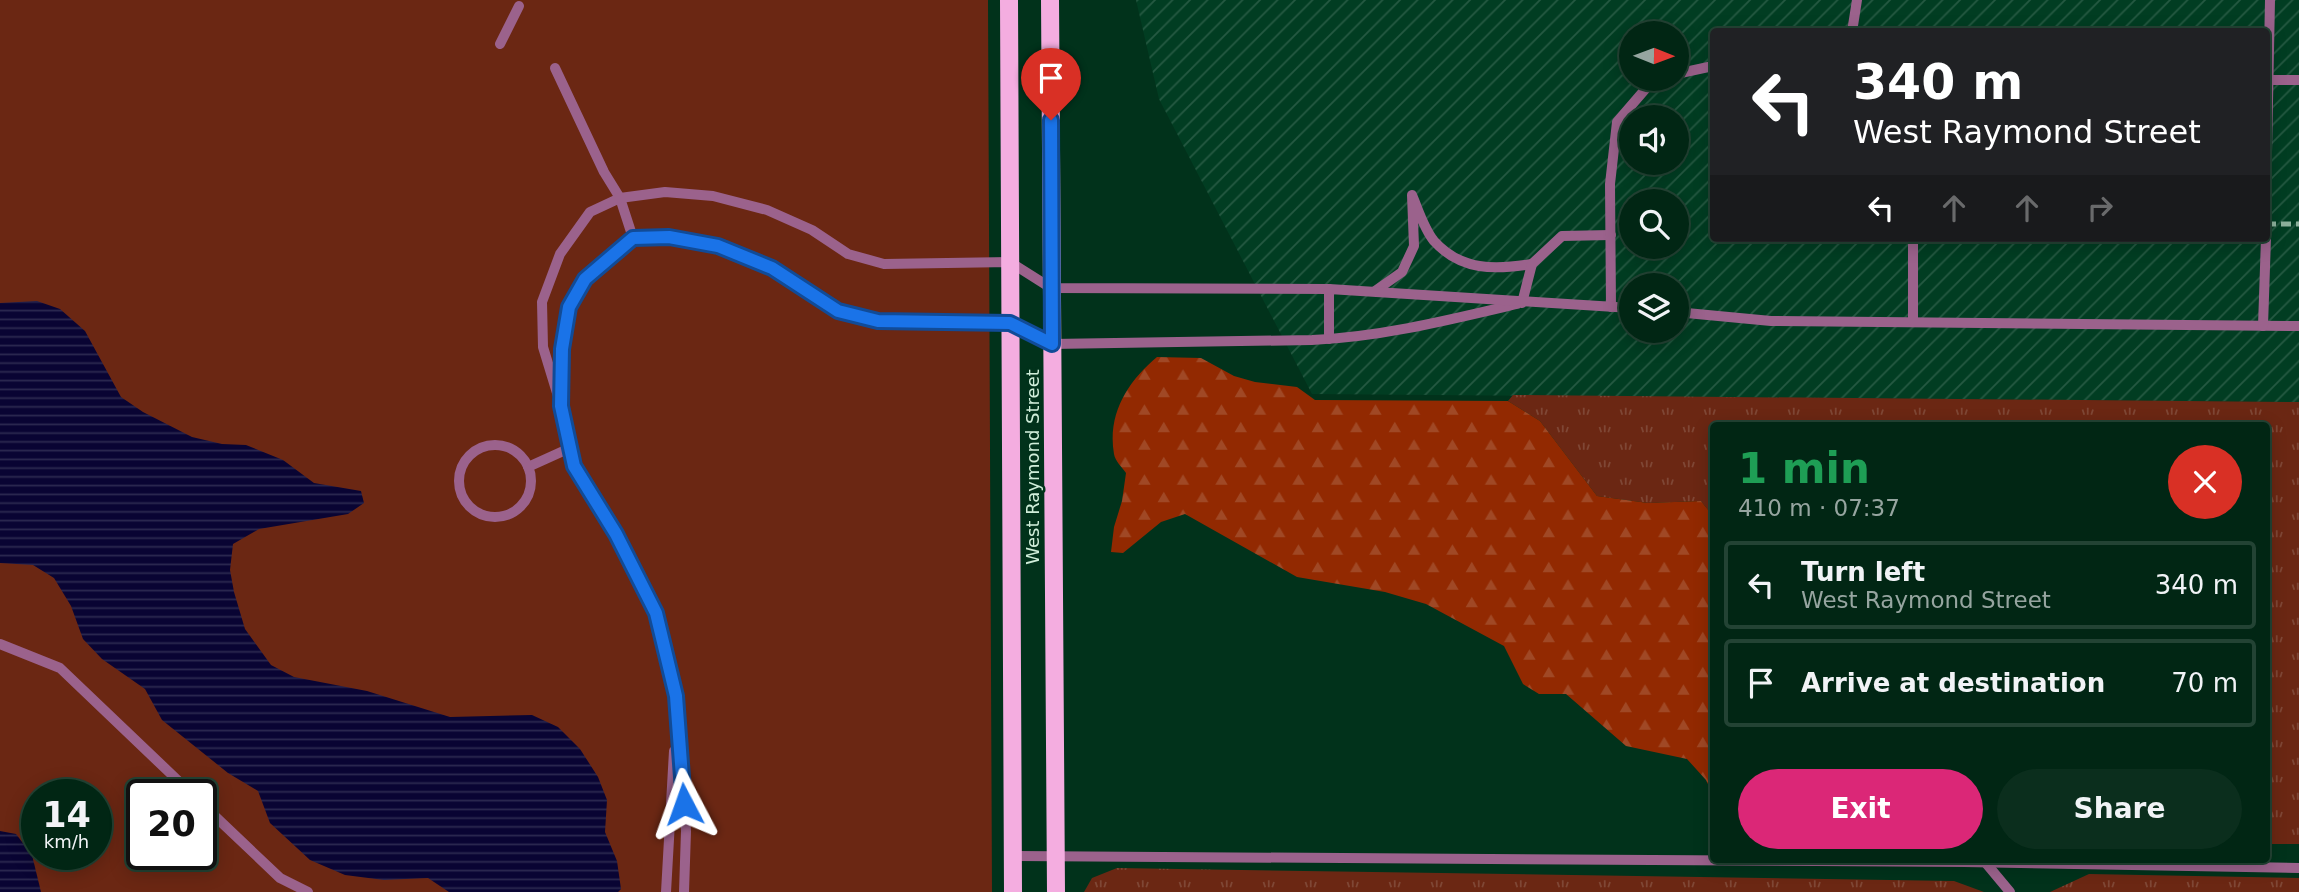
<!DOCTYPE html>
<html lang="en">
<head>
<meta charset="utf-8">
<style>
	body { margin:0; font-family:"DejaVu Sans",sans-serif; background:#0b2e1d; color:#f1f3f6; height:100vh; display:flex; flex-direction:column; font-size:26px; white-space:nowrap }
	* { box-sizing:border-box; margin:0 }
	p { font-size:23px; color:#96a5a0 }
	.icon { flex:none; width:38px; height:38px; fill:none; stroke:currentColor; stroke-width:2; stroke-linecap:round; stroke-linejoin:round }
	.map { position:relative; flex:1; overflow:hidden }
	.details { position:absolute; left:1710px; top:422px; width:560px; height:441px; display:flex; flex-direction:column; background:#012614; border-radius:7px; box-shadow:0 4px 18px #0003,0 0 0 2px #234334 }
	.details>* { flex:none }
	.banner { position:absolute; left:1710px; top:28px; width:560px; height:214px; border-radius:7px; box-shadow:0 4px 18px #0003,0 0 0 2px #234334; background:#202124; color:#fff; overflow:hidden }
	.needle { width:46px; rotate:91deg }
	.fabs { position:absolute; left:1619px; top:21px; display:grid; gap:14px }
	.fabs a { display:grid; place-items:center; width:70px; height:70px; border-radius:50%; background:#012614; box-shadow:0 4px 18px #0003,0 0 0 2px #234334; font-size:35px }
	.speed { position:absolute; left:21px; top:779px; display:flex; gap:14px; font-size:35px; font-weight:700; text-align:center }
	.speed>* { display:grid; place-content:center; width:91px; height:91px; border-radius:50%; background:#012614; box-shadow:0 4px 18px #0003,0 0 0 2px #234334; line-height:1 }
	.speed small { font-size:18px; font-weight:400 }
	.speed .limit { border:4px solid #111; border-radius:10px; background:#fff; color:#111 }
	.pin { position:absolute; display:grid; place-items:center; width:60px; height:60px; color:#fff; margin:-72px -30px; border-radius:50% 50% 50% 0; rotate:-45deg; box-shadow:0 0 7px #0007 }
	.pin .icon { rotate:45deg }
	.me { position:absolute; width:77px; margin:-38px; rotate:356deg; stroke-linejoin:round; filter:drop-shadow(0 0 5px #0008) }
	.turn { display:flex; align-items:center; gap:24px; height:147px; padding:0 28px; font-size:32px }
	.turn .icon { width:91px; height:91px; stroke-width:2.5 }
	.turn b { display:block; font-size:49px; line-height:60px }
	.lanes { display:flex; align-items:center; height:66px; padding:0 28px; background:#0003; justify-content:center; gap:35px; direction:ltr }
	.lanes .off { opacity:.35 }
	.round { display:grid; place-items:center; flex:none; width:74px; height:74px; border-radius:37px; background:#0b2e1d }
	.head { display:flex; align-items:center; justify-content:space-between; height:119px; padding:0 28px }
	h1 { font-size:42px; font-weight:700; line-height:52px; color:#1e9e55 }
	.cta { display:flex; gap:14px; margin-top:auto; padding:14px 28px }
	.cta a { flex:1; height:80px; border-radius:42px; background:#db2777; color:#fff; font-size:28px; font-weight:700; line-height:80px; text-align:center }
	.cta a+a { background:#0b2e1d; color:#f1f3f6 }
	ul { padding:0; list-style:none }
	li { display:flex; align-items:center; gap:21px; height:88px; margin:0 14px 10px; padding:0 14px; border:4px solid #234334; border-radius:7px }
	li div { flex:1 }
	li b { display:block; font-size:26px }
	li em { font-style:normal }
	.map>svg:first-child { display:block }
	.industrial { fill:url(#industrial-furrows); fill-rule:evenodd }
	.grass { fill:url(#grass-tufts) }
	.forest { fill:url(#forest-firs) }
	.park { fill:#6b2713; fill-rule:evenodd }
	.water { fill:url(#water-rules) }
	.lines { fill:none; stroke-linecap:round; stroke-linejoin:round }
	.service { stroke:#9b628c; stroke-width:10 }
	.primary { stroke:#f4ade0; stroke-width:18 }
	.rail { stroke:#8cb09b; stroke-width:5; stroke-dasharray:10 5; stroke-linecap:butt }
	.route-casing { stroke:#114b97; stroke-width:18 }
	.route { stroke:#1a73e8; stroke-width:12 }
	.labels { text-anchor:middle; dominant-baseline:central; stroke-width:5; stroke-linejoin:round; paint-order:stroke }
	.street-label { font-size:18px; fill:#d0eeda; stroke:#01321b }
</style>
</head>
<body>
<div class="map">
<svg width="2299" height="892" viewBox="0 0 2299 892">
	<defs>
		<pattern id="industrial-furrows" width="10" height="10" patternUnits="userSpaceOnUse" patternTransform="scale(1.75)"><rect width="10" height="10" fill="#013d22"/><path d="M-1 1l2-2M0 10L10 0M9 11l2-2" fill="none" stroke="#255942"/></pattern>
		<pattern id="grass-tufts" width="24" height="20" patternUnits="userSpaceOnUse" patternTransform="scale(1.75)"><rect width="24" height="20" fill="#6b2713"/><path d="M3 7l-1-3M5 7V3M7 7l1-3M15 17l-1-3M17 17v-4M19 17l1-3" fill="none" stroke="#7f4735"/></pattern>
		<pattern id="forest-firs" width="22" height="20" patternUnits="userSpaceOnUse" patternTransform="scale(1.75)"><rect width="22" height="20" fill="#922901"/><path d="M5 1l3.5 6h-7zM16 11l3.5 6h-7z" fill="#a04825"/></pattern>
		<pattern id="water-rules" width="6" height="5" patternUnits="userSpaceOnUse" patternTransform="scale(1.75)"><rect width="6" height="5" fill="#090433"/><path d="M0 2.5h6" fill="none" stroke="#2c2950"/></pattern>
	</defs>
	<rect width="100%" height="100%" fill="#01321b"/>
	<path class="industrial" d="M 1136,0 L 2299,0 L 2299,402 L 1312,394 L 1159,99 ZM 1713,32 L 2266,32 L 2266,238 L 1713,238 ZM 1631,33 L 1676,33 L 1676,79 L 1631,79 ZM 1631,117 L 1676,117 L 1676,163 L 1631,163 ZM 1631,201 L 1676,201 L 1676,247 L 1631,247 ZM 1631,285 L 1676,285 L 1676,331 L 1631,331 Z"/>
	<g class="grass">
		<polygon points="1513,395 2299,402 2299,844 2266,844 2266,425 1713,425 1713,516 1701,501 1648,503 1597,496 1540,421 1508,401"/>
		<polygon points="1117,868 1954,881 1984,892 1084,892 1092,878"/>
		<polygon points="2089,874 2299,878 2299,892 2050,892"/>
	</g>
	<path class="forest" d="M 1157,357 L 1201,358 L 1234,376 L 1255,382 L 1297,387 L 1315,400 L 1508,401 L 1540,421 L 1597,496 L 1648,503 L 1701,501 L 1713,516 L 1713,795 L 1706,780 L 1687,759 L 1626,746 L 1566,694 L 1539,694 L 1523,684 L 1504,646 L 1426,604 L 1385,592 L 1297,577 L 1185,514 L 1161,522 L 1123,553 L 1111,552 L 1114,527 L 1122,501 L 1126,473 C 1122,467 1115,461 1114,454 C 1107,414 1128,381 1157,357 Z"/>
	<path class="park" d="M 0,0 L 988,0 L 992,892 L 0,892 ZM 37,794 L 96,794 L 96,854 L 37,854 ZM 142,794 L 201,794 L 201,854 L 142,854 Z"/>
	<g class="water">
		<polygon points="37,301 60,309 85,331 121,397 143,412 192,437 222,444 246,445 283,460 314,483 361,491 364,503 348,514 259,529 233,544 230,570 234,592 245,629 271,665 294,677 367,691 450,717 532,715 558,727 580,749 598,777 607,800 605,832 617,861 621,889 618,892 449,892 428,878 384,880 345,875 310,860 270,823 258,791 228,773 162,720 145,689 102,659 83,639 71,606 54,578 33,565 0,563 0,303"/>
		<polygon points="0,831 16,834 32,855 41,892 0,892"/>
	</g>
	<g class="lines">
		<g class="service">
			<polyline points="1852,32 1857,0"/>
			<polyline points="500,44 519,6"/>
			<polyline points="555,68 604,172 620,198 633,238"/>
			<polyline points="1676,74 1713,66"/>
			<polyline points="2268,80 2299,80"/>
			<polyline points="2266,203 2270,0"/>
			<polyline points="1329,289 1329,339"/>
			<path d="M 1375,291 L 1402,272 L 1414,246 L 1412,195 C 1418,209 1424,229 1434,241 C 1461,271 1495,270 1532,264"/>
			<polyline points="1522,303 1532,264 1562,236 1611,235"/>
			<polyline points="1611,307 1610,184 1617,122 1654,79"/>
			<polyline points="1676,312 1771,321 2299,326"/>
			<polyline points="1913,321 1913,238"/>
			<polyline points="2263,326 2266,238"/>
			<path d="M 561,396 L 562,349 L 569,307 L 585,279 L 633,238 L 669,237 L 717,246 L 772,268 L 838,311 L 878,321 L 1010,323 L 1052,344 L 1312,340 C 1381,337 1449,320 1517,304"/>
			<circle cx="495" cy="481" r="36"/>
			<polyline points="528,467 570,448"/>
			<polyline points="0,644 60,668 192,794"/>
			<polyline points="201,803 280,878 308,892"/>
			<polyline points="1013,856 1964,862 2299,868"/>
			<polyline points="1985,862 2010,892"/>
			<polyline points="666,892 674,751"/>
			<polyline points="684,892 686,831 676,696 656,613 616,534 574,466 561,406 543,347 542,302 560,254 590,212 620,198 665,192 713,196 767,210 812,230 848,254 884,264 1010,262 1051,288 1329,289 1631,308"/>
		</g>
		<g class="primary">
			<polyline points="1009,0 1013,892"/>
			<polyline points="1050,0 1056,892"/>
		</g>
		<polyline class="rail" points="2266,224 2299,224"/>
	</g>
	<g class="lines">
		<g class="route-casing">
			<polyline id="route" points="684,804 676,696 656,613 616,534 574,466 561,406 562,349 569,307 585,279 633,238 669,237 718,246 772,268 838,311 878,321 1010,323 1052,344 1051,120"/>
		</g>
		<use href="#route" class="route"/>
	</g>
	<g class="labels">
		<g class="street-label">
			<text transform="translate(1032 467) rotate(-90)">West Raymond Street</text>
		</g>
	</g>
</svg>
<div class="fabs">
<a><svg class="needle" viewBox="-14 -14 28 28"><path d="M0-13l5 13h-10z" fill="#e53935"/><path d="M0 13l5-13h-10z" fill="#96a5a0"/></svg></a>
<a><svg class="icon" aria-label="sound" viewBox="0 0 24 24"><path d="M4 9h4l5-4v14l-5-4H4zM17 9q2 3 0 6"/></svg></a>
<a><svg class="icon" aria-label="search" viewBox="0 0 24 24"><circle cx="10" cy="10" r="6"/><path d="M15 15l6 6"/></svg></a>
<a><svg class="icon" aria-label="layers" viewBox="0 0 24 24"><path d="M12 4l9 5-9 5-9-5zM3 14l9 5 9-5"/></svg></a>
</div>
<div class="speed"><div>14<small>km/h</small></div><div class="limit">20</div></div>
<div class="pin" style="left:1051px;top:120px;background:#d93025"><svg class="icon" aria-label="arrive" viewBox="0 0 24 24"><path d="M6 21V4h12l-3 4 3 4H6"/></svg></div>
<svg class="me" style="left:684px;top:804px" viewBox="-20 -20 40 40"><path d="M0-17L14 15 0 8-14 15z" fill="#1a73e8" stroke="#fff" stroke-width="4"/></svg>
<div class="banner">
<div class="turn"><svg class="icon" aria-label="left" viewBox="0 0 24 24"><path d="M17 20v-9H6M10 6l-5 5 5 5"/></svg><div><b>340 m</b>West Raymond Street</div></div>
<div class="lanes"><svg class="icon" aria-label="left" viewBox="0 0 24 24"><path d="M17 20v-9H6M10 6l-5 5 5 5"/></svg><svg class="icon off" aria-label="ahead" viewBox="0 0 24 24"><path d="M12 20V5M6 11l6-6 6 6"/></svg><svg class="icon off" aria-label="ahead" viewBox="0 0 24 24"><path d="M12 20V5M6 11l6-6 6 6"/></svg><svg class="icon off" aria-label="right" viewBox="0 0 24 24"><path d="M7 20v-9h11M14 6l5 5-5 5"/></svg></div>
</div>
<section class="details">
<div class="head"><div><h1>1 min</h1><p>410 m · 07:37</p></div><a class="round" style="background:#d93025;color:#fff"><svg class="icon" aria-label="close" viewBox="0 0 24 24"><path d="M6 6l12 12M18 6L6 18"/></svg></a></div>
<ul>
<li><svg class="icon" aria-label="left" viewBox="0 0 24 24"><path d="M17 20v-9H6M10 6l-5 5 5 5"/></svg><div><b>Turn left</b><p>West Raymond Street</p></div><em>340 m</em></li>
<li><svg class="icon" aria-label="arrive" viewBox="0 0 24 24"><path d="M6 21V4h12l-3 4 3 4H6"/></svg><div><b>Arrive at destination</b></div><em>70 m</em></li>
</ul>
<div class="cta"><a>Exit</a><a>Share</a></div>
</section>
</div>
</body>
</html>
